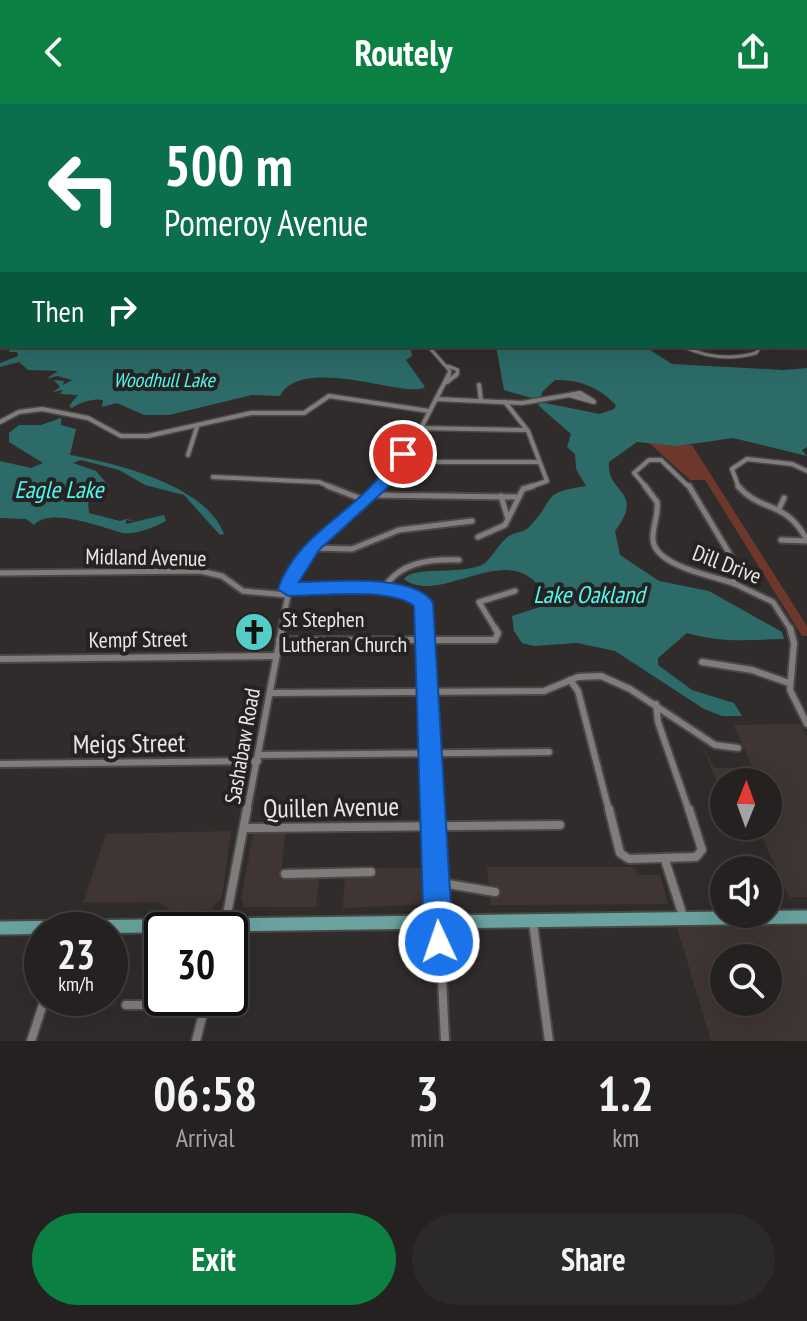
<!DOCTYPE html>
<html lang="en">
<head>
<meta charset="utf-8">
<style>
	body { margin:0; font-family:"PT Sans Narrow",sans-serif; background:#2c2929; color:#f1f3f6; height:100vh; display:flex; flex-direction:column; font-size:30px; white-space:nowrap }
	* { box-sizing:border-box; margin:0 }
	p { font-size:26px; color:#a3a3a5 }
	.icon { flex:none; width:44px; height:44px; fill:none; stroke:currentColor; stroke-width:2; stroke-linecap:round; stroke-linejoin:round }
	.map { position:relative; height:937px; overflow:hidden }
	.sheet { display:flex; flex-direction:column; background:#242120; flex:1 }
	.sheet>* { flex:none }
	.guide { position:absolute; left:0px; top:0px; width:808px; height:244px; box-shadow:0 8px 32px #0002,0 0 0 2px #413e3e; background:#0b6e4f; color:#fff; overflow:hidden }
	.needle { width:52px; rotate:1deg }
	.fabs { position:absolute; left:710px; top:664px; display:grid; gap:16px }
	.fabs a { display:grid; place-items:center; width:72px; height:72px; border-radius:50%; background:#242120; box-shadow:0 8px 32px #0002,0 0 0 2px #413e3e; font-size:40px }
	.speed { position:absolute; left:24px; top:808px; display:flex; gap:16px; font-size:40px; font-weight:700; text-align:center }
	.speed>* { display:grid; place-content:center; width:104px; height:104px; border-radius:50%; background:#242120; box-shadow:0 8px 32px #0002,0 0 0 2px #413e3e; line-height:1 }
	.speed small { font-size:20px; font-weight:400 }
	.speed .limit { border:4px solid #111; border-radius:12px; background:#fff; color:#111 }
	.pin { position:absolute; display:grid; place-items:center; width:68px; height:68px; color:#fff; margin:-34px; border:4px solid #fff; border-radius:50%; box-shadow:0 2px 8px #0007 }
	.me { position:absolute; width:88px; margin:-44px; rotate:357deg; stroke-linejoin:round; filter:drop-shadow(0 0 6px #0008) }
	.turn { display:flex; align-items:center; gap:28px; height:168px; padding:0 32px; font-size:36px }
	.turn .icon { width:104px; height:104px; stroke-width:2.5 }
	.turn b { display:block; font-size:56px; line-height:68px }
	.then { display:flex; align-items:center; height:76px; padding:0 32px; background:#0003; gap:16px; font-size:30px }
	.eta { display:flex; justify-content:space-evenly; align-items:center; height:136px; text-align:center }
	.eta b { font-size:48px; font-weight:600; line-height:56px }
	.button { display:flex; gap:16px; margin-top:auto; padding:16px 32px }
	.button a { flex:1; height:92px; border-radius:48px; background:#0b8043; color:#fff; font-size:32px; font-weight:600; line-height:92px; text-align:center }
	.button a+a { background:#2c2929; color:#f1f3f6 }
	header { display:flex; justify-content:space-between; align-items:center; height:104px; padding:0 32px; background:#0b8043; color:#fff; font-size:36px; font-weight:600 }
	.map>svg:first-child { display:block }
	.built { fill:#3f3533; fill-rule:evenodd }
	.green { fill:#6e372c }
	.water { fill:#2c6b68; fill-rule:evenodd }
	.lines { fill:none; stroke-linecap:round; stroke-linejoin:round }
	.minor-far4-casing { stroke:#4a4746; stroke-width:5 }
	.minor-far3-casing { stroke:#4a4746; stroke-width:7 }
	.minor-far2-casing { stroke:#4a4746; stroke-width:9 }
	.minor-far1-casing { stroke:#4a4746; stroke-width:10 }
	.minor-casing { stroke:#4a4746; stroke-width:12 }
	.major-casing { stroke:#4a4746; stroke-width:17 }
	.minor-far4 { stroke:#807c7b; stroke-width:3 }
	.minor-far3 { stroke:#807c7b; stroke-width:4 }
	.minor-far2 { stroke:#807c7b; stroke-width:5 }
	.minor-far1 { stroke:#807c7b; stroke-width:6 }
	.minor { stroke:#807c7b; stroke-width:8 }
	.major { stroke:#69a29e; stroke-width:13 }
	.route { fill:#1a73e8; stroke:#114b97; stroke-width:2 }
	.labels { text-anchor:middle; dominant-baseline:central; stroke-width:8; stroke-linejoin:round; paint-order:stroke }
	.far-water-label { font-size:20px; font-style:italic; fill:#4efbf3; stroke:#262222 }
	.street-label { font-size:22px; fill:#e9e7e6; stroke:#262222 }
	.poi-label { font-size:22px; fill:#e9e7e6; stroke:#262222; text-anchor:start }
	.water-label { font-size:24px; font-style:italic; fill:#4efbf3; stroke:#262222 }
	.near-street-label { font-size:26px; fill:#e9e7e6; stroke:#262222 }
</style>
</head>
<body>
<header><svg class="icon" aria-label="back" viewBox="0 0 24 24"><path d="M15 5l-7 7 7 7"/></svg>Routely<svg class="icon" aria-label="share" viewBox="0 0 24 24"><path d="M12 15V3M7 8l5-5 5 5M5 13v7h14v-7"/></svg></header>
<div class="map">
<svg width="807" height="937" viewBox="0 0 807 937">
	<rect width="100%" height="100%" fill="#302c2b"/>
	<g class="built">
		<polygon points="800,620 807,633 807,793 789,793 757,722 768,722 768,678 724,678 724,695 698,631 714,664 752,663 734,621"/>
		<polygon points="260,726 285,728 281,771 319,771 316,803 244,803 241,794 253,731"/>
		<polygon points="231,727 222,793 211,805 171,806 159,798 83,799 106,730"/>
		<polygon points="487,763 635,763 637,771 660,771 668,800 491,801"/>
		<polygon points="378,764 432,764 431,800 343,804 345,767"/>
		<path d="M 807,819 L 807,937 L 711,937 L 676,820 ZM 724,854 L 768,854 L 768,898 L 724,898 Z"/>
	</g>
	<polygon class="green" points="649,339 692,341 807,522 807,532 802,532 705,376 690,376"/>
	<g class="water">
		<path d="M 12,242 L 402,242 L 411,246 L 412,252 L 406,256 L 425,283 C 410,296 301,249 280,292 L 252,291 L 169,311 L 144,311 L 117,299 L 102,303 L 103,296 C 94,294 80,298 72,304 L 69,302 L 78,291 L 60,290 L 63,286 L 53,288 L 60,283 L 54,276 L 64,277 L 63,281 L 72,276 L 57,272 L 46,275 L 58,267 L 28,266 L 19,258 L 0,263 L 0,259 L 18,252 L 17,248 L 9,248 Z"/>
		<path d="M 496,242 L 644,242 L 672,260 L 783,266 L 807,264 L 807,343 L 802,346 L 807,352 L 733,334 L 678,342 L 637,338 L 609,358 C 606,390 646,386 615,427 L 620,451 L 659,477 L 709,487 L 782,528 L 784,535 C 748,536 721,539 687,529 L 658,554 L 658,561 L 692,586 L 734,599 L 742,612 L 722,612 L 704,605 L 615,547 L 577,539 L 534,542 L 522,539 L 514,527 L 512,512 L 540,503 L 538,481 C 504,439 439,502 404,475 C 413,461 467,472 485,459 C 493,452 500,438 509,432 C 517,427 525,429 531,421 C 557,393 540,389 586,382 L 576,365 L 575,350 L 567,343 L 571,330 L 539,302 L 535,295 L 504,286 ZM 555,276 C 579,275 599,283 616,301 L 614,305 L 600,310 L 540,298 L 542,288 Z"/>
		<path d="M 61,314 L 61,321 L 76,325 L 70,351 C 115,359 206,381 224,430 L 220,431 L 184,391 L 145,381 L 119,366 L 81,356 L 73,359 L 96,367 L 109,382 L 107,390 L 88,397 L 89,409 L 120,417 L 127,415 L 134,417 L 126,416 L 126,420 L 164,411 L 166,417 C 155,423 135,431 123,429 C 104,424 49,402 34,421 L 26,415 L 0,414 L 0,357 L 31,364 L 43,359 L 9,338 L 9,329 L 19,321 L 41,321 Z"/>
	</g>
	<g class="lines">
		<g class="minor-far4-casing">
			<g id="minor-far4">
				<polyline points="428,242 450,267 448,272"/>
				<path d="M 682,242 C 705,253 731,256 756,249 L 761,242"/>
				<polyline points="448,262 458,266 456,272"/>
			</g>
		</g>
		<g class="minor-far3-casing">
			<g id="minor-far3">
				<polyline points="447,278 457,270"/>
				<polyline points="479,281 481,296"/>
				<polygon points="580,289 593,297 594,298 569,291"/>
				<polyline points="436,295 522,299 569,291"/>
				<polyline points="505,298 528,327 547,377 527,384"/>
				<polyline points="0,318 19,308 42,305 88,314 121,332 148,332 251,309 304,309 329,292 429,307"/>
				<polyline points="419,324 526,326"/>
				<polyline points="188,351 197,323"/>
				<polyline points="397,358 539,358"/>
				<polyline points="213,373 319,378 333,384"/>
				<polyline points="378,384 418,330 449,270"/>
				<polyline points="647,384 634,369 649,356 661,356 690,384"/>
				<polyline points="739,384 732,365 747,355 792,360 807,367"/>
			</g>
		</g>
		<g class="minor-far2-casing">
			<g id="minor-far2">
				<polyline points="328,382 364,396"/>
				<path d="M 645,382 L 657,398 C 659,411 652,423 653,436 C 655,462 713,472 733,479"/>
				<polyline points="689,382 732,454 736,467 733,479"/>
				<path d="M 738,382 C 761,409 785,395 807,436"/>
				<polyline points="372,391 518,393"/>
				<polyline points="501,392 508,415"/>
				<polyline points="779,405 784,394"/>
				<polyline points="478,433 505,421 523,385 533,382"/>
				<polyline points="781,436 807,437"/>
				<polyline points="311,444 352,445 399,426 472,417"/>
				<polyline points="0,469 200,467 222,472 243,487 287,491"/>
				<polyline points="733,479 773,498 791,526"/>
				<polyline points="288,485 382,485 415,492 424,499 425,526"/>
				<path d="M 383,485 C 400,458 429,455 459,456"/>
				<polyline points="281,526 292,471 300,458 380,382"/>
				<polyline points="496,526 479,498 515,487"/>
			</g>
		</g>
		<g class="minor-far1-casing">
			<g id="minor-far1">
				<polyline points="425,524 434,707"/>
				<polyline points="790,524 794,539 790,586 807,620"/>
				<polyline points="279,536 495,536 498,529 495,524"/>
				<polyline points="0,555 276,552"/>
				<polyline points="702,558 752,566 789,579"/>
				<polyline points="570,576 578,587 609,707"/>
				<polyline points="270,589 544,587 578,573 601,572 630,585 715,641 738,644"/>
				<polyline points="656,600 658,618 689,707"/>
				<polyline points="259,651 549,648"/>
				<polyline points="0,660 258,657"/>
				<polyline points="247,707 282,524"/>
			</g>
		</g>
		<g class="minor-casing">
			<g id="minor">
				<polyline points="434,705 445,937"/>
				<polyline points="609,705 620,749 629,755 696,753 702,746 689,705"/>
				<polyline points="246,724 560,721"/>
				<polyline points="665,756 683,812"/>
				<polyline points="285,770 371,768"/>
				<polyline points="436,778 495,788"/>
				<polyline points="533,819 549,937"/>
				<polyline points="225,821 247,705"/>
				<polyline points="126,901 205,901"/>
				<polyline points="31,937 45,894"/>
				<polyline points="196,937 207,894"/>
			</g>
		</g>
		<g class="major-casing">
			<polyline id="major" points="0,824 807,813"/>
		</g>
		<use href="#minor-far4" class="minor-far4"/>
		<use href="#minor-far3" class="minor-far3"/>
		<use href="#minor-far2" class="minor-far2"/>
		<use href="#minor-far1" class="minor-far1"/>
		<use href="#minor" class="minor"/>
		<use href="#major" class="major"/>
	</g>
	<linearGradient id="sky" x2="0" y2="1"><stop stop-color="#1a1818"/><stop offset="0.46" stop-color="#484b55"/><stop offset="1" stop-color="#484b55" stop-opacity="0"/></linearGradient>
	<rect width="807" height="245" fill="url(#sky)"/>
	<path class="route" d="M 398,347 L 410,350 L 386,385 L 319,446 L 299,478 C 332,478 415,469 433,499 L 453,838 L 449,848 L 439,853 L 428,848 L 424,838 L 414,502 C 390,483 319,492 288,492 L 278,485 C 295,435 342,415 375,378 C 383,369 390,357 398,347 Z"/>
	<defs>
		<g id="church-disc" transform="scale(2)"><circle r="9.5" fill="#54cdc7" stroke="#262222"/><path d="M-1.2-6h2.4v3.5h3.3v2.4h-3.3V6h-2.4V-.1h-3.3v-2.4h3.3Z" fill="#111"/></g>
	</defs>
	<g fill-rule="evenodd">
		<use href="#church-disc" x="254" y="528"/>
	</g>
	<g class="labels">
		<g class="far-water-label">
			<text x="164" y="276">Woodhull Lake</text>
		</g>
		<g class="street-label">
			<text transform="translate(146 453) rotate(1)">Midland Avenue</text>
			<text transform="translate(727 460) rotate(21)">Dill Drive</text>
			<text transform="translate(138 535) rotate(-1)">Kempf Street</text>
			<text transform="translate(242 642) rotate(-80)">Sashabaw Road</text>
		</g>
		<g class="poi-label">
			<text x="282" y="515">St Stephen<tspan x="282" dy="25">Lutheran Church</tspan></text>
		</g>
		<g class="water-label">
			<text x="59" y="385">Eagle Lake</text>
			<text x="589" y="490">Lake Oakland</text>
		</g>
		<g class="near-street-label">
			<text transform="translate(129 639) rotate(-1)">Meigs Street</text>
			<text transform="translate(331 703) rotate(-1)">Quillen Avenue</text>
		</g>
	</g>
</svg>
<div class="fabs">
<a><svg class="needle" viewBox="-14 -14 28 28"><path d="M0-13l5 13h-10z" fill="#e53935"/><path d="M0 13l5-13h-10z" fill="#a3a3a5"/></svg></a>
<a><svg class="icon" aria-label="sound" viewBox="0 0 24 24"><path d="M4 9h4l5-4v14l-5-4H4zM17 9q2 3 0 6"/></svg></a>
<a><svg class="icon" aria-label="search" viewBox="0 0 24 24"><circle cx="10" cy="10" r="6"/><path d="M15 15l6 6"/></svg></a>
</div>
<div class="speed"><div>23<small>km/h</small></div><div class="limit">30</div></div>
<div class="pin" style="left:403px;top:350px;background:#d93025"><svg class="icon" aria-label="arrive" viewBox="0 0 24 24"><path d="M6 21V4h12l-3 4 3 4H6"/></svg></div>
<svg class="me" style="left:439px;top:838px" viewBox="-20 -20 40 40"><circle r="17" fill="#1a73e8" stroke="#fff" stroke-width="3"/><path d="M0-11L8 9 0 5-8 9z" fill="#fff"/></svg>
<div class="guide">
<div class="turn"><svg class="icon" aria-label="left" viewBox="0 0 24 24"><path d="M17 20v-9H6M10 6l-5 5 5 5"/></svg><div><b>500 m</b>Pomeroy Avenue</div></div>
<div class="then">Then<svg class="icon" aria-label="right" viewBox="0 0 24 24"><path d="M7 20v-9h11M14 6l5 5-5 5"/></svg></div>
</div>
</div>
<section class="sheet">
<div class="eta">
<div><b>06:58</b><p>Arrival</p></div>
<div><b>3</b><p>min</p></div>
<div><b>1.2</b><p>km</p></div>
</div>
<div class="button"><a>Exit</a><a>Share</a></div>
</section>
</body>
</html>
